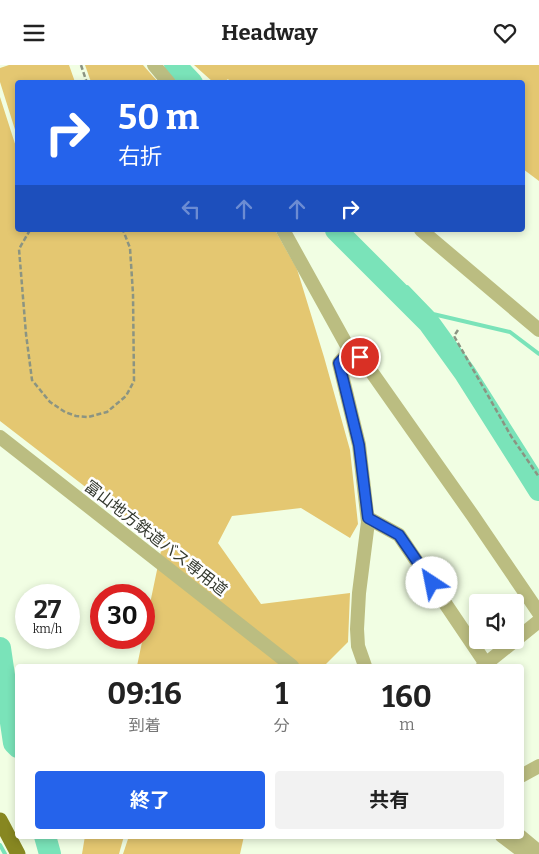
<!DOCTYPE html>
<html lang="ja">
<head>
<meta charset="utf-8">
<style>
	body { margin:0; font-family:Bitter,"Noto Sans JP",serif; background:#f2f2f2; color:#222; height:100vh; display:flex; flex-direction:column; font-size:19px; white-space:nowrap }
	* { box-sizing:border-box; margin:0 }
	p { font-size:16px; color:#767676 }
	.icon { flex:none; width:28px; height:28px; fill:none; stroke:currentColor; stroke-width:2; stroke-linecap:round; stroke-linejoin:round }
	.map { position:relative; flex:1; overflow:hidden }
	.drawer { position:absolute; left:15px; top:599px; width:509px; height:175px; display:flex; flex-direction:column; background:#fff; border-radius:5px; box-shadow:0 2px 8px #0003 }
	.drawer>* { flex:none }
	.hud { position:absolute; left:15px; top:15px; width:510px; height:152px; border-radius:5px; box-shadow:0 2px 8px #0003; background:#2563eb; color:#fff; overflow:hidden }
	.buttons { position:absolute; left:469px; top:529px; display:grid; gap:10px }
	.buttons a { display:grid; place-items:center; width:55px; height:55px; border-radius:5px; background:#fff; box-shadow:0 2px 8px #0003; font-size:25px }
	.speed { position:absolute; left:15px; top:519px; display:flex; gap:10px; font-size:25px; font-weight:700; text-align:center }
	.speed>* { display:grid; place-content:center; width:65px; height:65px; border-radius:50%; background:#fff; box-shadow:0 2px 8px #0003; line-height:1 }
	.speed small { font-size:12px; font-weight:400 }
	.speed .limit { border:8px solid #d22; background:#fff; color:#111 }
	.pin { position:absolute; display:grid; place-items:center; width:42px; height:42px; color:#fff; margin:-21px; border:2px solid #fff; border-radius:50%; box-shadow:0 1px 5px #0007 }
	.me { position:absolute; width:55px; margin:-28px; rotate:326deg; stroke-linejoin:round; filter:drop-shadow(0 0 4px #0008) }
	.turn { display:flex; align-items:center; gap:18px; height:105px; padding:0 20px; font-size:22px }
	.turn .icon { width:65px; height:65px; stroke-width:2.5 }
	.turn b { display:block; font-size:35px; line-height:42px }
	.lanes { display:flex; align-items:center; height:48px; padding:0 20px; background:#0003; justify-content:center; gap:25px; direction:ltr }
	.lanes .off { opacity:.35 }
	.eta { display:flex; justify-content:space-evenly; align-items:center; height:85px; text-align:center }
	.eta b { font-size:30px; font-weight:700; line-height:35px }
	.button { display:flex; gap:10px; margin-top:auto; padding:10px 20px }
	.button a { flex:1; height:58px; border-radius:5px; background:#2563eb; color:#fff; font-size:20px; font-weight:700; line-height:58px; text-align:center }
	.button a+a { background:#f2f2f2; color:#222 }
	header { display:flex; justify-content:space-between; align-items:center; height:65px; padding:0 20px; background:#fff; font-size:22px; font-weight:700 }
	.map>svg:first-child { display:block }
	.green { fill:#e4c771 }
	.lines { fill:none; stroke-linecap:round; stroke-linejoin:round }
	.stream { stroke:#7ae3b9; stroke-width:4 }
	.river { stroke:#7ae3b9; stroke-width:22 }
	.path { stroke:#8b9482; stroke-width:2.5; stroke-dasharray:5 2.5; stroke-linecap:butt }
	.street { stroke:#bbbd81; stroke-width:14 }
	.primary { stroke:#878721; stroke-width:15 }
	.route-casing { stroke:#184099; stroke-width:12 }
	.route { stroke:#2563eb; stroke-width:9 }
	.labels { text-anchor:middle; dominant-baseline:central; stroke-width:5; stroke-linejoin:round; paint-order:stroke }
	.street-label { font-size:16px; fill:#33382e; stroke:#fff }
</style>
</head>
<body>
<header><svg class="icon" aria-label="menu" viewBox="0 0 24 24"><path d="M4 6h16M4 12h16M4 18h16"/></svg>Headway<svg class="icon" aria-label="heart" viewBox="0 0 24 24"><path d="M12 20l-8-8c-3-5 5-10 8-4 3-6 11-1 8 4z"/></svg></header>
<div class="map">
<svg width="539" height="789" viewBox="0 0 539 789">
	<rect width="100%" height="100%" fill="#f1fee3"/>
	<g class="green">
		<polygon points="9,0 69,0 75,17 18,18 17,71 0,17 0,3"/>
		<polygon points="85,0 143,0 158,17 91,17"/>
		<polygon points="194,0 539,0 539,116 523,104 522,18 231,18 228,14 224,17 213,17"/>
		<polygon points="0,32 17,85 18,165 275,165 297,204 324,292 350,385 358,459 350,473 301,443 232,451 218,478 261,539 350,528 348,577 324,601 137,601 162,481 0,356"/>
		<polygon points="85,771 124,771 119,789 82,789"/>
		<polygon points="129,771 244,771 240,789 123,789"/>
	</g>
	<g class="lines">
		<g class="stream">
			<polyline points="399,229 407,222 433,249 510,267 539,289"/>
			<polyline points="0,780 5,789"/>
		</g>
		<g class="river">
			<polyline points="175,0 192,18"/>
			<polyline points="336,165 429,258 465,308 539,425"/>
			<polyline points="0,583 14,678 18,682"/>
			<polyline points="45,771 50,789"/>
		</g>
		<g class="path">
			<polyline points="81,0 87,18"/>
			<polyline points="30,165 19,184 26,269 32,315 50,337 65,347 76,351 88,352 107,347 126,331 134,316 133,229 130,183 123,165"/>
			<polyline points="458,265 454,271 511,371 539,412"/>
		</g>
		<g class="street">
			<polyline points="154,0 169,18"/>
			<polyline points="283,165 350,286 361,292 473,451 539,548"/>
			<polyline points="421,165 539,265"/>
			<polyline points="350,286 339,298 359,380 368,457 359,528 357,564 358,581 365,601"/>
			<polyline points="0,372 292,601"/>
			<polyline points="368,453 399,470 486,599"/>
			<polyline points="483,601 539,556"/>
			<polyline points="521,711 539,701"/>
			<polyline points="502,771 526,789"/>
			<polyline points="520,771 539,787"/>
		</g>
		<polyline class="primary" points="0,755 18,789"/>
	</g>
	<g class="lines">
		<g class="route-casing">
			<polyline id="route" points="360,292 350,286 339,298 359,380 368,453 399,470 432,518"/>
		</g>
		<use href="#route" class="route"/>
	</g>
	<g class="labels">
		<g class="street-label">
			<text transform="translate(156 473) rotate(38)">富山地方鉄道バス専用道</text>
		</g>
	</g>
</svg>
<div class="buttons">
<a><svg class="icon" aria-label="sound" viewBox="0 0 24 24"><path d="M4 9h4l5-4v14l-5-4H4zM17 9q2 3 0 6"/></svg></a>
</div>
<div class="speed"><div>27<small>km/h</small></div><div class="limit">30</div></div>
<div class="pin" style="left:360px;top:292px;background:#d93025"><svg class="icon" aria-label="arrive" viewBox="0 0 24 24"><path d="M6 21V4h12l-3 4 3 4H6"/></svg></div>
<svg class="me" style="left:432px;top:518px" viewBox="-20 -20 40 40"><circle r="19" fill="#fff"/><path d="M0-13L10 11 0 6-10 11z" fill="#2563eb"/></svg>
<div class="hud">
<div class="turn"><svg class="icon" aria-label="right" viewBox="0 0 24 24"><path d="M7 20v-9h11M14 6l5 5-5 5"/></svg><div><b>50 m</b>右折</div></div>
<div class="lanes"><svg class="icon off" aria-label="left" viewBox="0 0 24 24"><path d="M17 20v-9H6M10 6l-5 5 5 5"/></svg><svg class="icon off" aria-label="ahead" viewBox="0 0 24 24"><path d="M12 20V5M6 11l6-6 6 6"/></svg><svg class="icon off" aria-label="ahead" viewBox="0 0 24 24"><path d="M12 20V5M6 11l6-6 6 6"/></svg><svg class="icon" aria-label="right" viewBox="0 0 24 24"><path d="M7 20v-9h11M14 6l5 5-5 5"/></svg></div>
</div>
<section class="drawer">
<div class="eta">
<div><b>09:16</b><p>到着</p></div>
<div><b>1</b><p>分</p></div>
<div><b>160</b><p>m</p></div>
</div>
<div class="button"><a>終了</a><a>共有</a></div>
</section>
</div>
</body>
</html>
